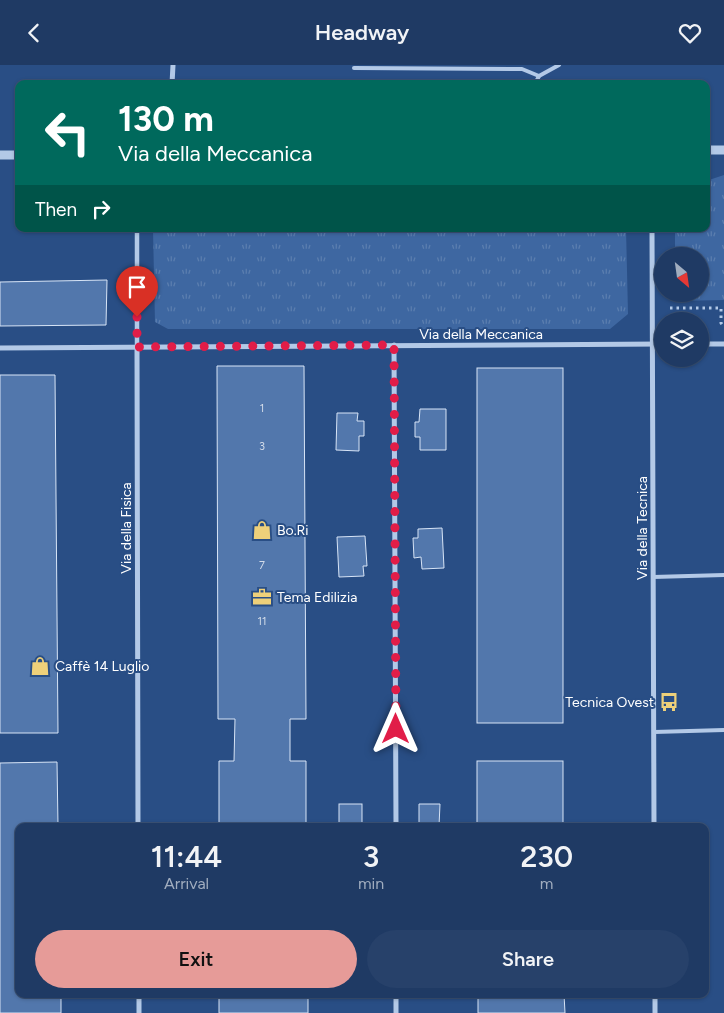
<!DOCTYPE html>
<html lang="en">
<head>
<meta charset="utf-8">
<style>
	body { margin:0; font-family:Figtree,sans-serif; background:#27416a; color:#f1f3f6; height:100vh; display:flex; flex-direction:column; font-size:19px; white-space:nowrap }
	* { box-sizing:border-box; margin:0 }
	p { font-size:16px; color:#a1adbf }
	.icon { flex:none; width:28px; height:28px; fill:none; stroke:currentColor; stroke-width:2; stroke-linecap:round; stroke-linejoin:round }
	.map { position:relative; flex:1; overflow:hidden }
	.panel { position:absolute; left:15px; top:758px; width:694px; height:175px; display:flex; flex-direction:column; background:#1f3a64; border-radius:10px; box-shadow:0 1px 4px #0004,0 0 0 1px #3c5478 }
	.panel>* { flex:none }
	.banner { position:absolute; left:15px; top:15px; width:695px; height:152px; border-radius:10px; box-shadow:0 1px 4px #0004,0 0 0 1px #3c5478; background:#00695c; color:#fff; overflow:hidden }
	.needle { width:32px; rotate:151deg }
	.buttons { position:absolute; left:654px; top:182px; display:grid; gap:10px }
	.buttons a { display:grid; place-items:center; width:55px; height:55px; border-radius:50%; background:#1f3a64; box-shadow:0 1px 4px #0004,0 0 0 1px #3c5478; font-size:25px }
	.pin { position:absolute; display:grid; place-items:center; width:42px; height:42px; color:#fff; margin:-51px -21px; border-radius:50% 50% 50% 0; rotate:-45deg; box-shadow:0 0 5px #0007 }
	.pin .icon { rotate:45deg }
	.me { position:absolute; width:55px; margin:-28px; rotate:0deg; stroke-linejoin:round; filter:drop-shadow(0 0 4px #0008) }
	.turn { display:flex; align-items:center; gap:18px; height:105px; padding:0 20px; font-size:22px }
	.turn .icon { width:65px; height:65px; stroke-width:2.5 }
	.turn b { display:block; font-size:35px; line-height:42px }
	.then { display:flex; align-items:center; height:48px; padding:0 20px; background:#0003; gap:10px; font-size:19px }
	.eta { display:flex; justify-content:space-evenly; align-items:center; height:85px; text-align:center }
	.eta b { font-size:30px; font-weight:600; line-height:35px }
	.button { display:flex; gap:10px; margin-top:auto; padding:10px 20px }
	.button a { flex:1; height:58px; border-radius:30px; background:#e69b98; color:#111; font-size:20px; font-weight:600; line-height:58px; text-align:center }
	.button a+a { background:#27416a; color:#f1f3f6 }
	header { display:flex; justify-content:space-between; align-items:center; height:65px; padding:0 20px; background:#1f3a64; font-size:22px; font-weight:600 }
	.map>svg:first-child { display:block }
	.grass { fill:url(#grass-tufts) }
	.building { fill:#5277ac; stroke:#d7e4f6 }
	.lines { fill:none; stroke-linecap:round; stroke-linejoin:round }
	.path { stroke:#b3c9e7; stroke-width:3; stroke-dasharray:2.5 4; stroke-linecap:butt }
	.service { stroke:#b3c9e7; stroke-width:4 }
	.pedestrian { stroke:#b3c9e7; stroke-width:4.5 }
	.minor { stroke:#b3c9e7; stroke-width:5 }
	.tertiary { stroke:#b3c9e7; stroke-width:9 }
	.route { stroke:#e11d48; stroke-width:9; stroke-dasharray:0 16.2 }
	.labels { text-anchor:middle; dominant-baseline:central; stroke-width:4; stroke-linejoin:round; paint-order:stroke }
	.number-label { font-size:11px; fill:#d4ddea }
	.street-label { font-size:14px; fill:#fff; stroke:#294e85 }
	.poi-label { font-size:14px; fill:#fff; stroke:#294e85; text-anchor:start }
</style>
</head>
<body>
<header><svg class="icon" aria-label="back" viewBox="0 0 24 24"><path d="M15 5l-7 7 7 7"/></svg>Headway<svg class="icon" aria-label="heart" viewBox="0 0 24 24"><path d="M12 20l-8-8c-3-5 5-10 8-4 3-6 11-1 8 4z"/></svg></header>
<div class="map">
<svg width="724" height="948" viewBox="0 0 724 948">
	<defs>
		<pattern id="grass-tufts" width="24" height="20" patternUnits="userSpaceOnUse" patternTransform="scale(1.25)"><rect width="24" height="20" fill="#3e67a1"/><path d="M3 7l-1-3M5 7V3M7 7l1-3M15 17l-1-3M17 17v-4M19 17l1-3" fill="none" stroke="#5b7eaf"/></pattern>
	</defs>
	<rect width="100%" height="100%" fill="#294e85"/>
	<g class="grass">
		<polygon points="724,110 724,235 675,236 675,229 700,229 700,191 675,191 675,164 706,164 706,116"/>
		<polygon points="153,164 626,164 628,249 610,264 168,264 155,257"/>
	</g>
	<g class="building">
		<polygon points="107,215 106,260 0,261 0,217"/>
		<polygon points="217,301 304,301 306,654 290,654 290,696 306,696 306,761 219,761 219,696 234,696 235,654 218,654"/>
		<rect x="477" y="303" width="86" height="355"/>
		<polygon points="0,310 55,310 58,668 0,668"/>
		<polygon points="420,344 446,344 446,385 420,385 420,372 415,372 415,357 419,357"/>
		<polygon points="337,348 358,348 357,356 364,356 364,371 359,371 359,386 336,385"/>
		<polygon points="442,463 444,503 422,504 421,492 414,493 413,473 418,473 418,464"/>
		<polygon points="365,471 367,501 363,501 364,511 339,512 337,472"/>
		<rect x="477" y="696" width="86" height="65"/>
		<polygon points="57,697 58,761 19,761 19,929 61,929 61,948 0,948 0,698"/>
		<rect x="339" y="739" width="23" height="22"/>
		<polygon points="419,739 440,739 439,761 419,761"/>
		<rect x="219" y="929" width="89" height="19"/>
		<polygon points="478,929 564,929 565,948 478,948"/>
	</g>
	<g class="lines">
		<polyline class="path" points="670,243 721,243 721,258 724,262"/>
		<g class="service">
			<polyline points="354,3 522,4 539,11"/>
			<polyline points="535,19 539,11 559,0"/>
			<polyline points="653,512 724,510"/>
			<polyline points="654,667 724,665"/>
		</g>
		<polyline class="pedestrian" points="137,282 137,164"/>
		<g class="minor">
			<polyline points="172,19 173,0"/>
			<polyline points="652,164 654,761"/>
			<polyline points="700,279 724,279"/>
			<polyline points="394,280 396,761"/>
			<polyline points="137,282 138,761"/>
			<polyline points="0,283 662,279"/>
			<polyline points="139,929 139,948"/>
			<polyline points="396,929 396,948"/>
			<polyline points="655,929 655,948"/>
		</g>
		<g class="tertiary">
			<polyline points="706,85 724,85"/>
			<polyline points="0,90 19,90"/>
		</g>
	</g>
	<g class="lines">
		<polyline class="route" points="137,252 137,282 394,280 396,664"/>
	</g>
	<defs>
		<g id="shop-bare" transform="scale(1.5)"><path d="M-5-2.5h2.3a2.7 3.5 0 0 1 5.4 0H5L5.5 6h-11ZM-1.5-2.5h3a1.5 2.3 0 0 0-3 0Z" fill="#eed07a" stroke="#294e85" stroke-width="2.5" paint-order="stroke"/></g>
		<g id="office-bare" transform="scale(1.5)"><path d="M-6-3h4V-5.5h4V-3h4V5H-6ZM-1-4.5V-3h2v-1.5ZM-6 0V1H6V0Z" fill="#eed07a" stroke="#294e85" stroke-width="2.5" paint-order="stroke"/></g>
		<g id="bus-bare" transform="scale(1.5)"><path d="M-5-6H5V4H4V6H2V4H-2V6H-4V4H-5ZM-3.5-4V0h7V-4ZM-3.5 1.2v1.5H-2V1.2ZM2 1.2v1.5H3.5V1.2Z" fill="#eed07a" stroke="#294e85" stroke-width="2.5" paint-order="stroke"/></g>
	</defs>
	<g fill-rule="evenodd">
		<use href="#shop-bare" x="262" y="465"/>
		<use href="#office-bare" x="262" y="532"/>
		<use href="#shop-bare" x="40" y="601"/>
		<use href="#bus-bare" x="669" y="637"/>
	</g>
	<g class="labels">
		<g class="number-label">
			<text x="262" y="343">1</text>
			<text x="262" y="381">3</text>
			<text x="262" y="500">7</text>
			<text x="262" y="556">11</text>
		</g>
		<g class="street-label">
			<text x="481" y="269">Via della Meccanica</text>
			<text transform="translate(126 463) rotate(-90)">Via della Fisica</text>
			<text transform="translate(642 463) rotate(-90)">Via della Tecnica</text>
		</g>
		<g class="poi-label">
			<text x="277" y="465">Bo.Ri</text>
			<text x="277" y="532">Tema Edilizia</text>
			<text x="55" y="601">Caffè 14 Luglio</text>
			<text x="654" y="637" text-anchor="end">Tecnica Ovest</text>
		</g>
	</g>
</svg>
<div class="buttons">
<a><svg class="needle" viewBox="-14 -14 28 28"><path d="M0-13l5 13h-10z" fill="#e53935"/><path d="M0 13l5-13h-10z" fill="#a1adbf"/></svg></a>
<a><svg class="icon" aria-label="layers" viewBox="0 0 24 24"><path d="M12 4l9 5-9 5-9-5zM3 14l9 5 9-5"/></svg></a>
</div>
<div class="pin" style="left:137px;top:252px;background:#d93025"><svg class="icon" aria-label="arrive" viewBox="0 0 24 24"><path d="M6 21V4h12l-3 4 3 4H6"/></svg></div>
<svg class="me" style="left:396px;top:664px" viewBox="-20 -20 40 40"><path d="M0-17L14 15 0 8-14 15z" fill="#e11d48" stroke="#fff" stroke-width="4"/></svg>
<div class="banner">
<div class="turn"><svg class="icon" aria-label="left" viewBox="0 0 24 24"><path d="M17 20v-9H6M10 6l-5 5 5 5"/></svg><div><b>130 m</b>Via della Meccanica</div></div>
<div class="then">Then<svg class="icon" aria-label="right" viewBox="0 0 24 24"><path d="M7 20v-9h11M14 6l5 5-5 5"/></svg></div>
</div>
<section class="panel">
<div class="eta">
<div><b>11:44</b><p>Arrival</p></div>
<div><b>3</b><p>min</p></div>
<div><b>230</b><p>m</p></div>
</div>
<div class="button"><a>Exit</a><a>Share</a></div>
</section>
</div>
</body>
</html>
